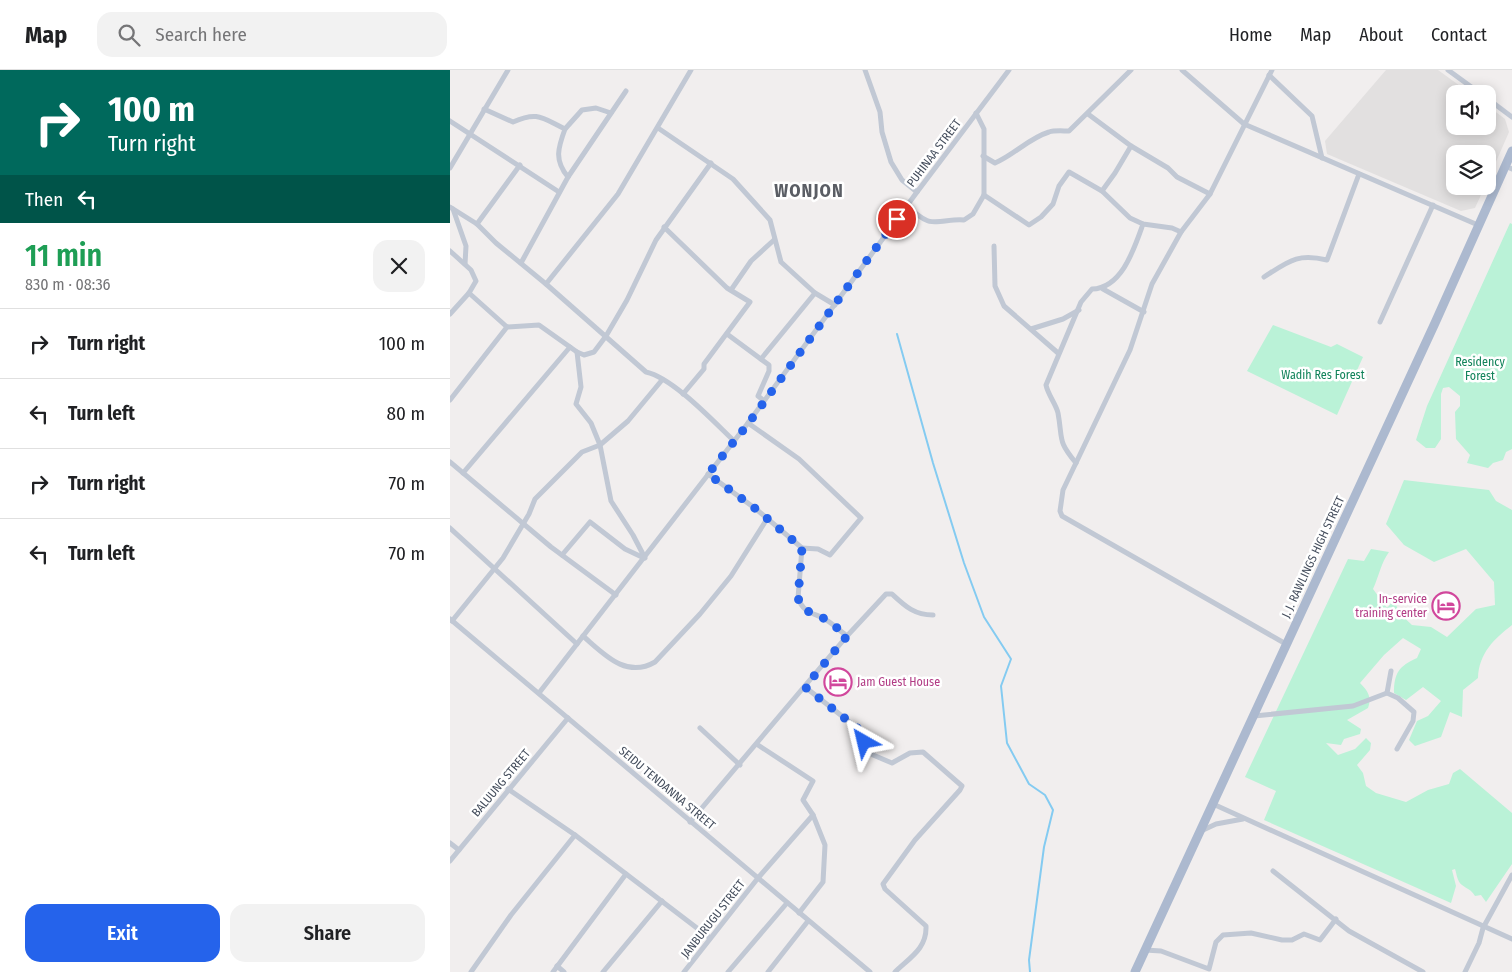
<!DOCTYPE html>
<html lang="en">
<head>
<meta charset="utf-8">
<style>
	body { margin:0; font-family:"Fira Sans Condensed",sans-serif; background:#f2f2f2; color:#202124; height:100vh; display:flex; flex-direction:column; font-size:19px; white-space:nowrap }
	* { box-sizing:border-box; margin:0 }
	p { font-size:16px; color:#757577 }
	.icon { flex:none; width:28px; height:28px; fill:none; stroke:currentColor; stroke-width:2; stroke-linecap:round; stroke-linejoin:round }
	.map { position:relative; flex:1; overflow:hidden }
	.drawer { display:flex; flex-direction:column; background:#fff; width:450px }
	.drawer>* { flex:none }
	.top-card { background:#00695c; color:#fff; overflow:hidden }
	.fabs { position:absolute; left:996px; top:15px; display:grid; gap:10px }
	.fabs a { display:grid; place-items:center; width:50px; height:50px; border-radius:10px; background:#fff; box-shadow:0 2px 12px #0003; font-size:25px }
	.pin { position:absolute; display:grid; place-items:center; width:42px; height:42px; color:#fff; margin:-21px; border:2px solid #fff; border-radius:50%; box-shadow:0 1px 5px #0007 }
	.me { position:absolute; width:55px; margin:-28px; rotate:323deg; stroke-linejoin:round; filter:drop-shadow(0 0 4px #0008) }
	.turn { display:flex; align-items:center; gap:18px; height:105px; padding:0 25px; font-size:22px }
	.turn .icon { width:65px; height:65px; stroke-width:2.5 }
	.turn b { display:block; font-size:35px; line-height:42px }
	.then { display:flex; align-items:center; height:48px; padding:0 25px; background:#0003; gap:10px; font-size:19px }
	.round { display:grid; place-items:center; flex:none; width:52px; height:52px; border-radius:15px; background:#f2f2f2 }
	.head { display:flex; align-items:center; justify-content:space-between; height:85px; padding:0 25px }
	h1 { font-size:30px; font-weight:600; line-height:38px; color:#1e9e55 }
	.cta { display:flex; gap:10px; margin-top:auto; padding:10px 25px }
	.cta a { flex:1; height:58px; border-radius:15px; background:#2563eb; color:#fff; font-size:20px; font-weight:600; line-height:58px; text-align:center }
	.cta a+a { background:#f2f2f2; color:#202124 }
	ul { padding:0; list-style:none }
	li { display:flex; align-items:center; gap:15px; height:70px; padding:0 25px; border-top:1px solid #e0e0e0 }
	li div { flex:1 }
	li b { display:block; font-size:19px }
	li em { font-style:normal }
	header { display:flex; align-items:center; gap:30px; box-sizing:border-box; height:70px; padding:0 25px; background:#fff; border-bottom:1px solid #e0e0e0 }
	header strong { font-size:24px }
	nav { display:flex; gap:28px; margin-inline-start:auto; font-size:18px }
	.search { width:350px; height:45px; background:#f2f2f2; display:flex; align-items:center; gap:12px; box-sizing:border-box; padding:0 18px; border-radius:15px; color:#757577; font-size:19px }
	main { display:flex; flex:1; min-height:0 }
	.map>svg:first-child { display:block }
	.education { fill:#e2e0e0 }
	.green { fill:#baf2d7 }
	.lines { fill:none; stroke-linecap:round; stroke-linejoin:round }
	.stream { stroke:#84cbf1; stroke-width:2 }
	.minor { stroke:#c1c8d4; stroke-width:5 }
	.primary { stroke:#acb9cf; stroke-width:9 }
	.route { stroke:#2563eb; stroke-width:9; stroke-dasharray:0 16.2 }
	.labels { text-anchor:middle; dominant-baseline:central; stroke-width:5; stroke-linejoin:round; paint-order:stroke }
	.street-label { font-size:12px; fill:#454e5d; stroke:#fff }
	.park-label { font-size:12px; fill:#11835a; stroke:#fff }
	.hotel-label { font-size:12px; fill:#b23c85; stroke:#fff; text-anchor:end }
	.district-label { font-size:18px; font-weight:bold; letter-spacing:1px; fill:#5a5d64; stroke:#fff }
</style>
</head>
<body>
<header>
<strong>Map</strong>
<div class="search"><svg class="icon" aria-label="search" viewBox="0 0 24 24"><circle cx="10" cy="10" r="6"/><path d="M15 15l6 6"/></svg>Search here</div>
<nav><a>Home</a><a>Map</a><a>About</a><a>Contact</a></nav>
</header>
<main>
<section class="drawer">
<div class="top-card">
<div class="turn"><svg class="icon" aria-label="right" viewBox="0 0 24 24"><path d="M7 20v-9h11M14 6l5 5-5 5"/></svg><div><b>100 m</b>Turn right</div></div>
<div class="then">Then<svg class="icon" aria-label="left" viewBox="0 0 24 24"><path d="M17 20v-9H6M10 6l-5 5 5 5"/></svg></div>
</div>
<div class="head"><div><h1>11 min</h1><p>830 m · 08:36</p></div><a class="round"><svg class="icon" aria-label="close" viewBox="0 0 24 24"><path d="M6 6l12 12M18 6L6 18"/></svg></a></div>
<ul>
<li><svg class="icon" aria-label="right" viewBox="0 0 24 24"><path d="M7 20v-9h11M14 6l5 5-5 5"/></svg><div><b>Turn right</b></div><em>100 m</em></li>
<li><svg class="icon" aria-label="left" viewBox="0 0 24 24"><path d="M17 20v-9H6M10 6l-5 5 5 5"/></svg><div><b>Turn left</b></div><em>80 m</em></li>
<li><svg class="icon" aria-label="right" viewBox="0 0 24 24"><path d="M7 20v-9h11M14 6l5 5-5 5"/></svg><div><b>Turn right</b></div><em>70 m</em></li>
<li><svg class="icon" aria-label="left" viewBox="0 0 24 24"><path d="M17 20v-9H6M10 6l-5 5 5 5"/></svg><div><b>Turn left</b></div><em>70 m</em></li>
</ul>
<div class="cta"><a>Exit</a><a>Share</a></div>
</section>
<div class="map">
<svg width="1062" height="902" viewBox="0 0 1062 902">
	<rect width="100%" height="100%" fill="#f1eeee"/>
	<polygon class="education" points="936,0 988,0 1021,24 1005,24 1005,56 1038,56 1038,36 1055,49 1059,62 1038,110 1038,84 1005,84 1005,116 1035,116 1025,138 1011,141 877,84 875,71"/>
	<g class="green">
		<polygon points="1060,153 1062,154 1062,379 1056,382 1053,390 1043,393 1038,398 1017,393 1020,385 1006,369 1005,342 1010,336 1010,326 999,317 993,318 991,324 991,369 985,378 976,378 966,370 977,336"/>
		<polygon points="823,255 881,277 887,274 913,287 887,345 797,301"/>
		<path d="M 954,410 L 1039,420 L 1046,431 L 1062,440 L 1062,555 C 1044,569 1029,583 1028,608 L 1013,620 L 1012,647 L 1000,642 L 991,667 L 965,676 L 959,670 L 967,651 L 978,646 L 991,631 L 973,617 L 956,630 L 944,623 C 944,603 949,596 967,588 L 971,579 L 953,568 L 934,585 L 910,613 C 918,621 922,627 918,638 L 897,650 L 911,659 L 910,664 L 894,669 L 891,675 L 876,673 L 888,685 L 905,679 L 916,668 L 921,673 L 920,680 L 907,695 L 913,703 L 916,716 L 926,723 L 956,732 L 978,720 L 999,714 L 1003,703 L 1010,699 L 1062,743 L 1062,794 L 1036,832 L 1031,825 L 1025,826 C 1021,819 1017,819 1012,815 C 1007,811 1007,805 1005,799 L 1002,800 L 1006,816 L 1001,833 L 814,750 L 826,721 L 795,707 L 898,489 L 914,491 L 921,479 L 939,482 C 931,493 929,506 923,519 L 937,538 L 945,529 L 948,542 L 962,555 L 981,557 L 997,567 L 1026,539 L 1045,535 L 1044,512 L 1016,479 L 984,492 L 954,475 L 936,454 Z"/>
	</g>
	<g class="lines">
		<polyline class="stream" points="447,264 483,393 514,493 534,547 561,589 551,616 557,673 579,714 595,725 603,740 594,777 579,890 580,902"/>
		<g class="minor">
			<polyline points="415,0 430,42 432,62 441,92 452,110 467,122"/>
			<polyline points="732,0 794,54 1028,155"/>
			<polyline points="822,0 760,124 731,162 702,214 680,280 613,420 610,441 612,446 836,574"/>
			<polyline points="998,0 1031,24"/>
			<polyline points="819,5 862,46 872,88"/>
			<polyline points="1038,29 1062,47"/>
			<path d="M 34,39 L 63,52 C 88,41 92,48 115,59 C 108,78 104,90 118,107"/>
			<polyline points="638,44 681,76 718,98 727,107 760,124"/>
			<polyline points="0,51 109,122"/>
			<polyline points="208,58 283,109 320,150 331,192 365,223"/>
			<polyline points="115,59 132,40 146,38 161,43"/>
			<path d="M 533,86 L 545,93 C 564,85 579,68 599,62 C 605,60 613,61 619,61 L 681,0"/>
			<polyline points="1055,96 1062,99"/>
			<polyline points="0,98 58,0"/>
			<polyline points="652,121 665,103 681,76"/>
			<polyline points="534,125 579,155 591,147 603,134 609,116 619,102 652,121 680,148 693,154 722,158 731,162"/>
			<path d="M 457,136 C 462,140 469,147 476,150 C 484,155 503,148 514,150 L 523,144 L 534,125 L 534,59 L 526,43"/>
			<path d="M 0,137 L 27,154 L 46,173 L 96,214 L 196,302 C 223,308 263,351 284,371"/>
			<polyline points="3,139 16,176 15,194"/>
			<polyline points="27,154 70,95"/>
			<polyline points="214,157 277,218 300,232 254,294 254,299 233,324"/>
			<polyline points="544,176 545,216 554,236 608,283"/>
			<polyline points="0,181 21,200 26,211 19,223 0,244"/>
			<polyline points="71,193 118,107 176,21"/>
			<path d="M 814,207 C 839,191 847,183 877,190 L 909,104"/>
			<polyline points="96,214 168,124 241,0"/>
			<polyline points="653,219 694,242"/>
			<polyline points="281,220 301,191 324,170"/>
			<polyline points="19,223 57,257 89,255 120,277"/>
			<polyline points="930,252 983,135"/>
			<polyline points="581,259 613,249 629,240"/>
			<polyline points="277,264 319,295 319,301 308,326 313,330"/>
			<polyline points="311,289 365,223 385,235"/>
			<polyline points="0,330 57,257"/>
			<polyline points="298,353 349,389 411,448 380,485 368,479 352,478"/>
			<polyline points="0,392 101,477 166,525"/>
			<path d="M 626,393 C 607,370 613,370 608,343 C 606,334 598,325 596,315 L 631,232 L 642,219 C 672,218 684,179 693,154"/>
			<polyline points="13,403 120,277 127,282"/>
			<path d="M 258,404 L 306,439 L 352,478 L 348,528 C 353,541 359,542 371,547 C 380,551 389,560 397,566"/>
			<polyline points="0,458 127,574"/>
			<polyline points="112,485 140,452 175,479 194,488"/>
			<polyline points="195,488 183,465 161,431 150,375 141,353 126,334 131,317 127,282 134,285 144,282 156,266 177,230 206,170 261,93"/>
			<polyline points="0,549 420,902"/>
			<polyline points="2,551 53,488 79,444 85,429 132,382 150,375 178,351 212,310"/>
			<path d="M 133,566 C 154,584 176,609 205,592 L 250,544 L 281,506 L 317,449"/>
			<path d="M 355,617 L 411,661 L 416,682 L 442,693 L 460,683 L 473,682 L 512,716 L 510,720 L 465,770 L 433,814 L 435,819 L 476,856 C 477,879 459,888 445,902"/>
			<polyline points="89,623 298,353 467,122 559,0"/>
			<polyline points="937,623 941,601"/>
			<polyline points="804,646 903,636 937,623 948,628 964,642 963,651 947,679"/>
			<polyline points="250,658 290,695"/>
			<polyline points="308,675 363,711 353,730 363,745 375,775 373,812 349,843"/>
			<polyline points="58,719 125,765 260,868"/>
			<polyline points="763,734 1062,869"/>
			<path d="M 240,752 L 397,566 L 436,524 L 442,524 C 455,536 464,545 483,545"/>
			<polyline points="751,761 766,754 793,749"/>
			<polyline points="0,773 9,780"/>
			<polyline points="0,791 118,648"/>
			<polyline points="823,801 899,861 973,902"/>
			<polyline points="695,880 711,881 759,899 766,872 773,865 801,863 832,870 842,870 854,864 870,870 886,849"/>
			<polyline points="107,896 114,902"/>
			<polyline points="21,902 61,845 125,765"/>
			<polyline points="103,902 176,804"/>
			<polyline points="153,902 212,831"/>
			<polyline points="234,902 308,808 363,745"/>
			<polyline points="278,902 337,833"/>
			<polyline points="318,902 358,851"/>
			<polyline points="1015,902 1029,873 1033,858 1062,805"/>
		</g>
		<polyline class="primary" points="685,902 985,253 1062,81"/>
	</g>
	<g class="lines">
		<path class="route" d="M 414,672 L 411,661 L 355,617 L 397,566 C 389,560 380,551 371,547 C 359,542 353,541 348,528 L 352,478 L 306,439 L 258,404 L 298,354 L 447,149"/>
	</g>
	<defs>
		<g id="hotel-ring" transform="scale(1.4375)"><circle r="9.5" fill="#fff" stroke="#d1479c" stroke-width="1.5"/><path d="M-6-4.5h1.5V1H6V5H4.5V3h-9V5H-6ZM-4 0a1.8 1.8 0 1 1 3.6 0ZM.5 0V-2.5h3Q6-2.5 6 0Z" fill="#d1479c"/></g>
	</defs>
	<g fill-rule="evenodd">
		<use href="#hotel-ring" x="996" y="536"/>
		<use href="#hotel-ring" x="388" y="612"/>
	</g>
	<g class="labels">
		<g class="street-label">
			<text transform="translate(484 83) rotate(-53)">PUHINAA STREET</text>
			<text transform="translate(863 487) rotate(-65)">J. J. RAWLINGS HIGH STREET</text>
			<text transform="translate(51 713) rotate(-50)">BALUUNG STREET</text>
			<text transform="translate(217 718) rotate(40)">SEIDU TENDANNA STREET</text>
			<text transform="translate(263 849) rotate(-52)">JANBURUGU STREET</text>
		</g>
		<g class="park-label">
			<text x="1030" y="292">Residency<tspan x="1030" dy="14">Forest</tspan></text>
			<text x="873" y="305">Wadih Res Forest</text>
		</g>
		<g class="hotel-label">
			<text x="977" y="529">In-service<tspan x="977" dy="14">training center</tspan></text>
			<text x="407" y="612" text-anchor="start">Jam Guest House</text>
		</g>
		<g class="district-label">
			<text x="359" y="121">WONJON</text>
		</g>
	</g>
</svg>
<div class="fabs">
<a><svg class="icon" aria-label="sound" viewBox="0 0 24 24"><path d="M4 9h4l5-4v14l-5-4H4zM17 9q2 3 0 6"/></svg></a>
<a><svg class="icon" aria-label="layers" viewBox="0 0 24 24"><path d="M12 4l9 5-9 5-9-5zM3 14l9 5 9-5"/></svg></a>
</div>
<div class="pin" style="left:447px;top:149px;background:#d93025"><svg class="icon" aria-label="arrive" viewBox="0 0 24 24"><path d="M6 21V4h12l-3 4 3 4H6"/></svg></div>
<svg class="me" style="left:414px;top:672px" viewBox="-20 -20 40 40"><path d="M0-17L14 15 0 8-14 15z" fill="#2563eb" stroke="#fff" stroke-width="4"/></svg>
</div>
</main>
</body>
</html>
